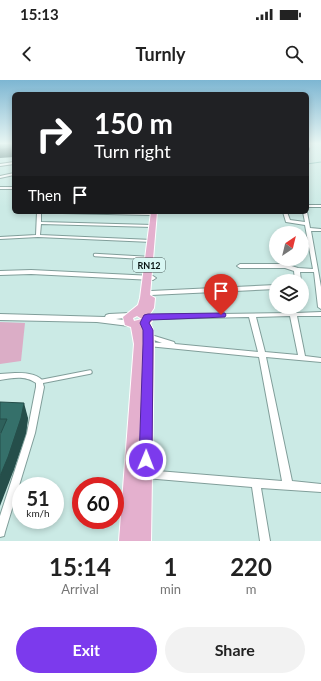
<!DOCTYPE html>
<html lang="en">
<head>
<meta charset="utf-8">
<style>
	body { margin:0; font-family:Lato,sans-serif; background:#f2f2f2; color:#222; height:100vh; display:flex; flex-direction:column; font-size:15px; white-space:nowrap }
	* { box-sizing:border-box; margin:0 }
	p { font-size:13px; color:#767676 }
	.icon { flex:none; width:22px; height:22px; fill:none; stroke:currentColor; stroke-width:2; stroke-linecap:round; stroke-linejoin:round }
	.map { position:relative; height:461px; overflow:hidden }
	.panel { display:flex; flex-direction:column; background:#fff; flex:1 }
	.panel>* { flex:none }
	.guide { position:absolute; left:12px; top:12px; width:297px; height:122px; border-radius:6px; box-shadow:0 2px 6px #0003; background:#202124; color:#fff; overflow:hidden }
	.needle { width:26px; rotate:35deg }
	.buttons { position:absolute; left:269px; top:146px; display:grid; gap:8px }
	.buttons a { display:grid; place-items:center; width:40px; height:40px; border-radius:50%; background:#fff; box-shadow:0 2px 6px #0003; font-size:20px }
	.speed { position:absolute; left:12px; top:397px; display:flex; gap:8px; font-size:20px; font-weight:700; text-align:center }
	.speed>* { display:grid; place-content:center; width:52px; height:52px; border-radius:50%; background:#fff; box-shadow:0 2px 6px #0003; line-height:1 }
	.speed small { font-size:10px; font-weight:400 }
	.speed .limit { border:6px solid #d22; background:#fff; color:#111 }
	.pin { position:absolute; display:grid; place-items:center; width:34px; height:34px; color:#fff; margin:-41px -17px; border-radius:50% 50% 50% 0; rotate:-45deg; box-shadow:0 0 4px #0007 }
	.pin .icon { rotate:45deg }
	.me { position:absolute; width:44px; margin:-22px; rotate:1deg; stroke-linejoin:round; filter:drop-shadow(0 0 3px #0008) }
	.turn { display:flex; align-items:center; gap:14px; height:84px; padding:0 16px; font-size:18px }
	.turn .icon { width:52px; height:52px; stroke-width:2.5 }
	.turn b { display:block; font-size:28px; line-height:34px }
	.then { display:flex; align-items:center; height:38px; padding:0 16px; background:#0003; gap:8px; font-size:15px }
	.eta { display:flex; justify-content:space-evenly; align-items:center; height:68px; text-align:center }
	.eta b { font-size:24px; font-weight:700; line-height:28px }
	.button { display:flex; gap:8px; margin-top:auto; padding:8px 16px }
	.button a { flex:1; height:46px; border-radius:24px; background:#7c3aed; color:#fff; font-size:16px; font-weight:700; line-height:46px; text-align:center }
	.button a+a { background:#f2f2f2; color:#222 }
	.status { display:flex; justify-content:space-between; align-items:center; height:28px; padding:0 20px; background:#fff; direction:ltr }
	.status svg { height:11px; fill:currentColor }
	header { display:flex; justify-content:space-between; align-items:center; height:52px; padding:0 16px; background:#fff; font-size:18px; font-weight:700 }
	.map>svg:first-child { display:block }
	.green { fill:#dbadc6 }
	.lines { fill:none; stroke-linecap:round; stroke-linejoin:round }
	.stream { stroke:#7cb8b0; stroke-width:1 }
	.service-far1-casing { stroke:#819e9a; stroke-width:4.5 }
	.service-casing { stroke:#819e9a; stroke-width:5.5 }
	.minor-casing { stroke:#819e9a; stroke-width:2 }
	.tertiary-casing { stroke:#819e9a; stroke-width:2 }
	.primary-casing { stroke:#fff; stroke-width:2 }
	.service-far1 { stroke:#fff; stroke-width:2.5 }
	.service { stroke:#fff; stroke-width:3.5 }
	.minor { fill:#fff; fill-rule:evenodd }
	.tertiary { fill:#fff; fill-rule:evenodd }
	.primary { fill:#e4b0ce; fill-rule:evenodd }
	.wall { fill:#2e605b }
	.shaded-wall { fill:#254e4a }
	.building { fill:#35706a; stroke:#254e4a }
	.route { fill:#7c3aed; stroke:#51269a }
	.labels { text-anchor:middle; dominant-baseline:central; stroke-width:3; stroke-linejoin:round; paint-order:stroke }
	.shield { fill:#d8f7f3; stroke:#465755; stroke-width:1 }
	.shield-label { font-size:9px; font-weight:bold; fill:#071211 }
</style>
</head>
<body>
<div class="status"><b>15:13</b><svg viewBox="0 0 49 12"><path d="M0 12V9h3v3zM5 12V6h3v6zM10 12V3h3v9zM15 12V0h3v12zM26 1h20v11H26zM47 4h2v5h-2z"/></svg></div>
<header><svg class="icon" aria-label="back" viewBox="0 0 24 24"><path d="M15 5l-7 7 7 7"/></svg>Turnly<svg class="icon" aria-label="search" viewBox="0 0 24 24"><circle cx="10" cy="10" r="6"/><path d="M15 15l6 6"/></svg></header>
<div class="map">
<svg width="321" height="461" viewBox="0 0 321 461">
	<rect width="100%" height="100%" fill="#cbeae5"/>
	<polygon class="green" points="0,242 25,243 21,281 0,284"/>
	<g class="lines">
		<polyline class="stream" points="307,84 321,82"/>
		<g class="service-far1-casing">
			<polyline id="service-far1" points="95,175 147,178"/>
		</g>
		<g class="service-casing">
			<polyline id="service" points="39,302 90,292"/>
		</g>
		<g class="minor-casing">
			<g id="minor">
				<polygon points="14,82 14,84 0,86 0,84"/>
				<polygon points="14,93 14,95 0,98 0,96"/>
				<rect x="0" y="107" width="14" height="2"/>
				<rect x="307" y="125" width="14" height="2"/>
				<polygon points="37,132 41,132 41,142 153,145 155,146 153,147 41,144 40,155 152,160 154,161 152,162 38,157 0,159 0,157 36,155"/>
				<polygon points="60,132 153,133 155,134 153,135 62,133"/>
				<polygon points="283,132 287,132 290,140 305,142 303,132 307,132 310,148 321,149 321,151 311,151 321,207 321,229 318,227 314,192 300,192 301,201 295,201 294,191 285,188 240,188 237,186 240,184 285,184 298,188 313,189 305,145 286,142"/>
				<polygon points="31,190 153,196 156,198 153,200 31,194 0,195 0,191"/>
				<polygon points="276,205 276,209 151,215 148,213 151,211"/>
				<path d="M 291,227 L 297,227 L 296,233 L 321,232 L 321,236 L 297,236 L 305,276 L 321,278 L 321,282 L 266,277 L 292,401 L 321,404 L 321,412 L 261,408 L 270,461 L 260,461 L 252,407 L 145,398 L 142,397 L 140,394 L 142,391 L 145,390 L 282,401 L 259,277 L 148,266 L 146,266 L 145,264 L 146,262 L 162,263 L 146,257 L 145,256 L 146,255 L 148,254 L 174,262 L 175,264 L 258,272 L 249,237 L 147,239 L 144,237 L 147,235 L 290,233 ZM 290,236 L 298,275 L 265,272 L 256,237 Z"/>
				<path d="M 15,293 C 23,293 36,293 42,300 C 43,302 43,305 44,307 L 35,353 L 5,452 L 4,456 L 0,457 L 0,436 L 27,353 L 36,307 L 36,303 C 25,295 12,298 0,300 L 0,294 Z"/>
			</g>
		</g>
		<g class="tertiary-casing">
			<polygon id="tertiary" points="130,233 133,233 134,235 133,237 116,239 132,241 133,243 129,246 97,242 0,240 0,234 105,237 106,235 109,234"/>
		</g>
		<g class="primary-casing">
			<path id="primary" d="M 151,132 L 157,132 L 150,215 L 155,218 L 154,228 L 150,234 L 152,241 L 150,243 L 153,250 L 154,264 L 151,461 L 119,461 L 134,264 L 131,247 L 125,245 L 123,237 L 138,225 L 140,218 ZM 137,236 L 142,239 L 134,241 L 133,238 Z"/>
		</g>
		<use href="#service-far1" class="service-far1"/>
		<use href="#service" class="service"/>
		<use href="#minor" class="minor"/>
		<use href="#tertiary" class="tertiary"/>
		<use href="#primary" class="primary"/>
	</g>
	<polygon class="wall" points="0,322 28,338 26,353 13,392 1,353 0,353"/>
	<g class="shaded-wall">
		<polygon points="14,68 14,77 0,78 0,69"/>
		<polygon points="310,69 308,77 307,78 307,70"/>
		<polygon points="24,323 28,338 26,353 13,392 0,426 0,396"/>
	</g>
	<g class="building">
		<polygon points="0,63 14,63 14,68 0,69"/>
		<polygon points="307,65 310,69 307,70"/>
		<polygon points="0,322 24,323 21,338 8,377 0,396 0,355 7,339 0,339"/>
	</g>
	<linearGradient id="sky" x2="0" y2="1"><stop stop-color="#7db6d2"/><stop offset="0.5" stop-color="#e8f6f3"/><stop offset="1" stop-color="#e8f6f3" stop-opacity="0"/></linearGradient>
	<rect width="321" height="127" fill="url(#sky)"/>
	<polygon class="route" points="221,233 225,233 226,235 225,237 151,240 149,243 153,250 153,264 152,380 151,384 146,385 141,384 139,380 143,264 143,250 140,243 144,235 148,234"/>
	<g class="labels">
		<rect class="shield" x="133" y="178" width="32" height="14" rx="3"/>
		<g class="shield-label">
			<text x="149" y="185">RN12</text>
		</g>
	</g>
</svg>
<div class="buttons">
<a><svg class="needle" viewBox="-14 -14 28 28"><path d="M0-13l5 13h-10z" fill="#e53935"/><path d="M0 13l5-13h-10z" fill="#767676"/></svg></a>
<a><svg class="icon" aria-label="layers" viewBox="0 0 24 24"><path d="M12 4l9 5-9 5-9-5zM3 14l9 5 9-5"/></svg></a>
</div>
<div class="speed"><div>51<small>km/h</small></div><div class="limit">60</div></div>
<div class="pin" style="left:221px;top:235px;background:#d93025"><svg class="icon" aria-label="arrive" viewBox="0 0 24 24"><path d="M6 21V4h12l-3 4 3 4H6"/></svg></div>
<svg class="me" style="left:146px;top:380px" viewBox="-20 -20 40 40"><circle r="17" fill="#7c3aed" stroke="#fff" stroke-width="3"/><path d="M0-11L8 9 0 5-8 9z" fill="#fff"/></svg>
<div class="guide">
<div class="turn"><svg class="icon" aria-label="right" viewBox="0 0 24 24"><path d="M7 20v-9h11M14 6l5 5-5 5"/></svg><div><b>150 m</b>Turn right</div></div>
<div class="then">Then<svg class="icon" aria-label="arrive" viewBox="0 0 24 24"><path d="M6 21V4h12l-3 4 3 4H6"/></svg></div>
</div>
</div>
<section class="panel">
<div class="eta">
<div><b>15:14</b><p>Arrival</p></div>
<div><b>1</b><p>min</p></div>
<div><b>220</b><p>m</p></div>
</div>
<div class="button"><a>Exit</a><a>Share</a></div>
</section>
</body>
</html>
